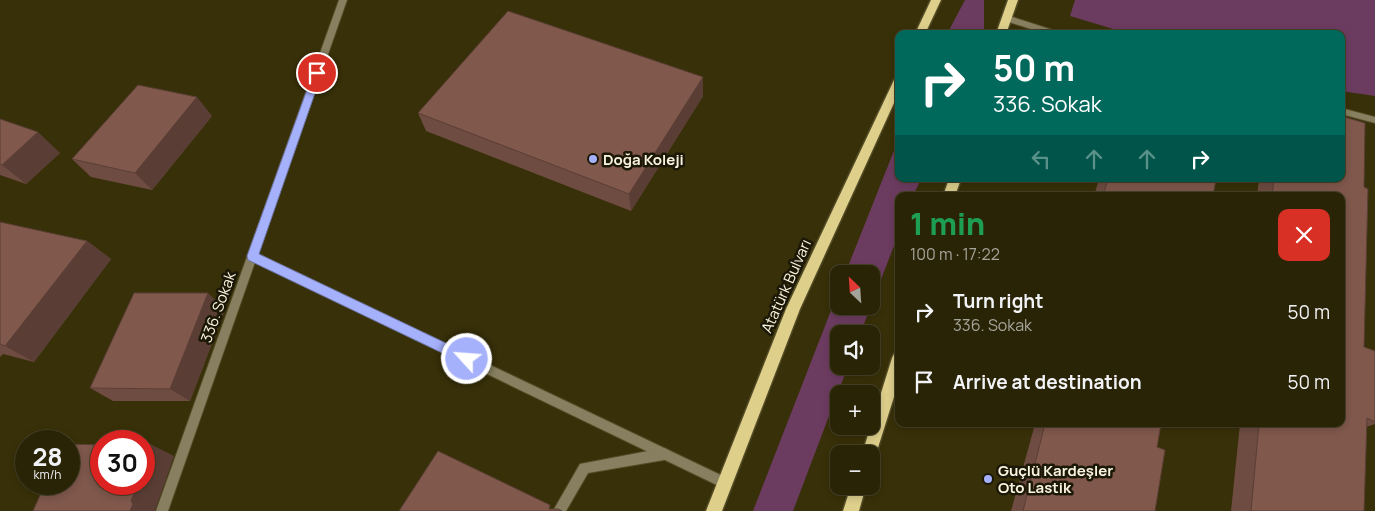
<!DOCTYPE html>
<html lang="en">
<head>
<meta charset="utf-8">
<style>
	body { margin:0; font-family:Manrope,sans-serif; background:#363014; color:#f1f3f6; height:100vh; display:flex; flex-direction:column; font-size:19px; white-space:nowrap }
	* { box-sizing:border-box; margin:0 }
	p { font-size:16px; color:#a5a49b }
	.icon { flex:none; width:28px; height:28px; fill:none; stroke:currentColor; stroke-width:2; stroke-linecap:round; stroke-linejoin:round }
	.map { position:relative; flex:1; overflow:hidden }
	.panel { position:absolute; left:895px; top:192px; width:450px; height:235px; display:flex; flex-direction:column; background:#2a2406; border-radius:10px; box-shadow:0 2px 8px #0003,0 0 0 1px #464128 }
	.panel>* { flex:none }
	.hud { position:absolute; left:895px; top:30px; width:450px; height:152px; border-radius:10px; box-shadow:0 2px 8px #0003,0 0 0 1px #464128; background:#00695c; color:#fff; overflow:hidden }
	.needle { width:32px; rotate:335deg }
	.fabs { position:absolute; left:830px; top:265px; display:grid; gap:10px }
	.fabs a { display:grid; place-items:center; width:50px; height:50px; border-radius:10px; background:#2a2406; box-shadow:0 2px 8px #0003,0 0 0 1px #464128; font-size:25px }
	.speed { position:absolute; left:15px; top:430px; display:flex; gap:10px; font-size:25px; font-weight:700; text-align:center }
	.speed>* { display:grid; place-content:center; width:65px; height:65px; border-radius:50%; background:#2a2406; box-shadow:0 2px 8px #0003,0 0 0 1px #464128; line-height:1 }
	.speed small { font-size:12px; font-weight:400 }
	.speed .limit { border:8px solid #d22; background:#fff; color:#111 }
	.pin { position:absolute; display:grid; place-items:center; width:42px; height:42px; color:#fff; margin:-21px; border:2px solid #fff; border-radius:50%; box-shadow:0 1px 5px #0007 }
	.me { position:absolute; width:55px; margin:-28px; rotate:296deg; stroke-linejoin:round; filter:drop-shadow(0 0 4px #0008) }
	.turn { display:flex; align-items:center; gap:18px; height:105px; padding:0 15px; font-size:22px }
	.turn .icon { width:65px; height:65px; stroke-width:2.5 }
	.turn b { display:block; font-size:35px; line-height:42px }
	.lanes { display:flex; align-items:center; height:48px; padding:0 15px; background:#0003; justify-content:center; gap:25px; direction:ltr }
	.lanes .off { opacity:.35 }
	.round { display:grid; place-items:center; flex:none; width:52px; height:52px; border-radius:10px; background:#363014 }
	.summary { display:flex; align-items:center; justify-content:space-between; height:85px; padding:0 15px }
	h1 { font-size:30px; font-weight:800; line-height:38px; color:#1e9e55 }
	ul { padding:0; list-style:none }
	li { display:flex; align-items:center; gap:15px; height:70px; padding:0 15px }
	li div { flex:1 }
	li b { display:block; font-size:19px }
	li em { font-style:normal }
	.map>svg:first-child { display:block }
	.green { fill:#6c3c60 }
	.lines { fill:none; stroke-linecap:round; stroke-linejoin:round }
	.service-casing { stroke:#534b26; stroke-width:2 }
	.minor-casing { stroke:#534b26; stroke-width:2 }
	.primary-casing { stroke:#534b26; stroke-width:3 }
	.service { fill:#877f5f; fill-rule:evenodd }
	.minor { fill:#877f5f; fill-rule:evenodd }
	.primary { fill:#decf8b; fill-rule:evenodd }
	.wall { fill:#6e4c41 }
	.shaded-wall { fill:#5a3e35 }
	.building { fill:#80584c; stroke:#5a3e35 }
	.route { fill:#a6b1fc; stroke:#6c73a4 }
	.poi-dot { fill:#a6b1fc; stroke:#1c1808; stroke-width:2 }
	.labels { text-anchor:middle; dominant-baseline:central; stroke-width:5; stroke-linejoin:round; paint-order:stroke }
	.poi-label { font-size:15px; font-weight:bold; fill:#f9f4df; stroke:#1c1808; text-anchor:start }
	.street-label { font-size:15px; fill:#f9f4df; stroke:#1c1808 }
</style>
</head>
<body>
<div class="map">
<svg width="1375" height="511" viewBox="0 0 1375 511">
	<rect width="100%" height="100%" fill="#383008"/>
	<g class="green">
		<polygon points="965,0 984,0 984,34 947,34"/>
		<polygon points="1075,0 1375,0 1375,96 1341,91 1341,34 1130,34 1070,16"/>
		<polygon points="899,138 899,179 921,179 913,196 899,196 899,233 871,305 871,274 845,274"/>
		<polygon points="839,290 839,306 871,306 860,334 839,334 839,366 848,366 793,511 753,511"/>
	</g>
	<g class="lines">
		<g class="service-casing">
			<polygon id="service" points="664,448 668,450 670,454 668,458 664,460 588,473 566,511 553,511 580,464"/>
		</g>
		<g class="minor-casing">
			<g id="minor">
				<polygon points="339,0 347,0 258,254 729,479 731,483 729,487 725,489 721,487 255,262 168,511 156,511"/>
				<polygon points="1006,15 1059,32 1060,34 1046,34 1003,20 1002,18"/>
				<polygon points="1341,108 1375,117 1375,123 1341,114"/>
			</g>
		</g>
		<g class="primary-casing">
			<g id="primary">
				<polygon points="931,0 941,0 925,34 915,34"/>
				<polygon points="1008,0 1018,0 1006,34 996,34"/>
				<polygon points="899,76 899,92 800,309 722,511 706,511 786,309 894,80"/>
				<polygon points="949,179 961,179 955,196 943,196"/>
				<polygon points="899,352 899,381 876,454 874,459 871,460 871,454 862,454 892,358 894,354"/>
				<polygon points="851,486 866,486 859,511 843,511"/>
			</g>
		</g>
		<use href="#service" class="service"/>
		<use href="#minor" class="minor"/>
		<use href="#primary" class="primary"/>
	</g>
	<g class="wall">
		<polygon points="703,77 703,96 631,211 426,131 418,113"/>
		<polygon points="212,116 152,190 91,177 72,159"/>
		<polygon points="0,119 60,153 26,184 0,175"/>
		<polygon points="1099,179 1216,179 1213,196 1094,196"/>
		<polygon points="1259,179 1341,179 1364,187 1364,347 1375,351 1375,424 1366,427 1364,511 1231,511 1240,424 1341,424 1341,196 1257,196"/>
		<polygon points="0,222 87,241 111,259 34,362 3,354 0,357"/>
		<polygon points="225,309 190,401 113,401 90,388"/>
		<polygon points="1035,424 1161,424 1157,447 1155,511 1011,511"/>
	</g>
	<g class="shaded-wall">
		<polygon points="703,77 703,96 631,211 629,194"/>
		<polygon points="197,97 212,116 152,190 135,173"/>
		<polygon points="38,132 60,153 26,184 2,165"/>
		<polygon points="87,241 111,259 34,362 5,346"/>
		<polygon points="208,293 225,309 190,401 170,389"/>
		<polygon points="152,445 174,456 155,511 130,511 131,501 138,484 144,484 144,468"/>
	</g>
	<g class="building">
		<polygon points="508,11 703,77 629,194 418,113"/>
		<polygon points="138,85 197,97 135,173 72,159"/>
		<polygon points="1341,116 1365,123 1364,187 1368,189 1364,347 1375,351 1375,422 1367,418 1364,511 1251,511 1259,424 1341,424 1341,196 1272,196 1274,179 1341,179"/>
		<polygon points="0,119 38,132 2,165 0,164"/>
		<polygon points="1108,179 1216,179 1213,196 1103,196"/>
		<polygon points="0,222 87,241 5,346 0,344"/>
		<polygon points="134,293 208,293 170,389 90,388"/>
		<polygon points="1045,424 1161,424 1157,447 1165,450 1155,511 1023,511"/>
		<polygon points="69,444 101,445 101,484 138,484 131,501 133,504 130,511 33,511 45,484 69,484"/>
		<polygon points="144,445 152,445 144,468"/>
		<polygon points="438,451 550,505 549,509 558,509 562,511 399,511"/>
	</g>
	<polygon class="route" points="317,70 322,73 259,254 471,355 473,359 471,363 467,365 463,363 248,260 247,256 313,73"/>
	<g class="poi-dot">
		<circle cx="593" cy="159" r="5"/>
		<circle cx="988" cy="479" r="5"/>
	</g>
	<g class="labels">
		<g class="poi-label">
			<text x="603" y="159">Doğa Koleji</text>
			<text x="998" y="470">Guçlü Kardeşler<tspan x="998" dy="17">Oto Lastik</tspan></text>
		</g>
		<g class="street-label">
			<text transform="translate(786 286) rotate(-66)">Atatürk Bulvarı</text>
			<text transform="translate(218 307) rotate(-70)">336. Sokak</text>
		</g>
	</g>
</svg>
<div class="fabs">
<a><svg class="needle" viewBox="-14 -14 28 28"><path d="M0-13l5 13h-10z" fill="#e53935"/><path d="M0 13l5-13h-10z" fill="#a5a49b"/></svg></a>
<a><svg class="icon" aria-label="sound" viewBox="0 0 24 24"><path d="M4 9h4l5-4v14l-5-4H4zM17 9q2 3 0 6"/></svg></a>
<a>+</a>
<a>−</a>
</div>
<div class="speed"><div>28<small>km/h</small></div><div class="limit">30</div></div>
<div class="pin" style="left:317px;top:73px;background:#d93025"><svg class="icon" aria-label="arrive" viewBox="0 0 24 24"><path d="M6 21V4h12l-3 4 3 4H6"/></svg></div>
<svg class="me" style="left:467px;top:359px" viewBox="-20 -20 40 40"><circle r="17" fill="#a6b1fc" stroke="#fff" stroke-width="3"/><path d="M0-11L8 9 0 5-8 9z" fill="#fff"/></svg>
<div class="hud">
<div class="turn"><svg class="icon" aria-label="right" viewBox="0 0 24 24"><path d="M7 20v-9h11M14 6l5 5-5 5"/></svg><div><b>50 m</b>336. Sokak</div></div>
<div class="lanes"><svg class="icon off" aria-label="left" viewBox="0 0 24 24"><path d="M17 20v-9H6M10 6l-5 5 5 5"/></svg><svg class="icon off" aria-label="ahead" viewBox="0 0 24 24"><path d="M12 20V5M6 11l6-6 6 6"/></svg><svg class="icon off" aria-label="ahead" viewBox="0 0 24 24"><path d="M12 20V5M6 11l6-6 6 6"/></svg><svg class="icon" aria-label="right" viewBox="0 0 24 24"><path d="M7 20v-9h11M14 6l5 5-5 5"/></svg></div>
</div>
<section class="panel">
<div class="summary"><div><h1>1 min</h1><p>100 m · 17:22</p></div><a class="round" style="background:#d93025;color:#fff"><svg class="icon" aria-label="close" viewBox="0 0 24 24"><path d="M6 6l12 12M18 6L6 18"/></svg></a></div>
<ul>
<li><svg class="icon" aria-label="right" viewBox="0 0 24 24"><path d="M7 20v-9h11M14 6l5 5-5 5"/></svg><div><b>Turn right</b><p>336. Sokak</p></div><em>50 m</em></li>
<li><svg class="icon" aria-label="arrive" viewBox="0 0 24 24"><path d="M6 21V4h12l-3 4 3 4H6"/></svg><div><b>Arrive at destination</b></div><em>50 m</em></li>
</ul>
</section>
</div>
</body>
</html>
